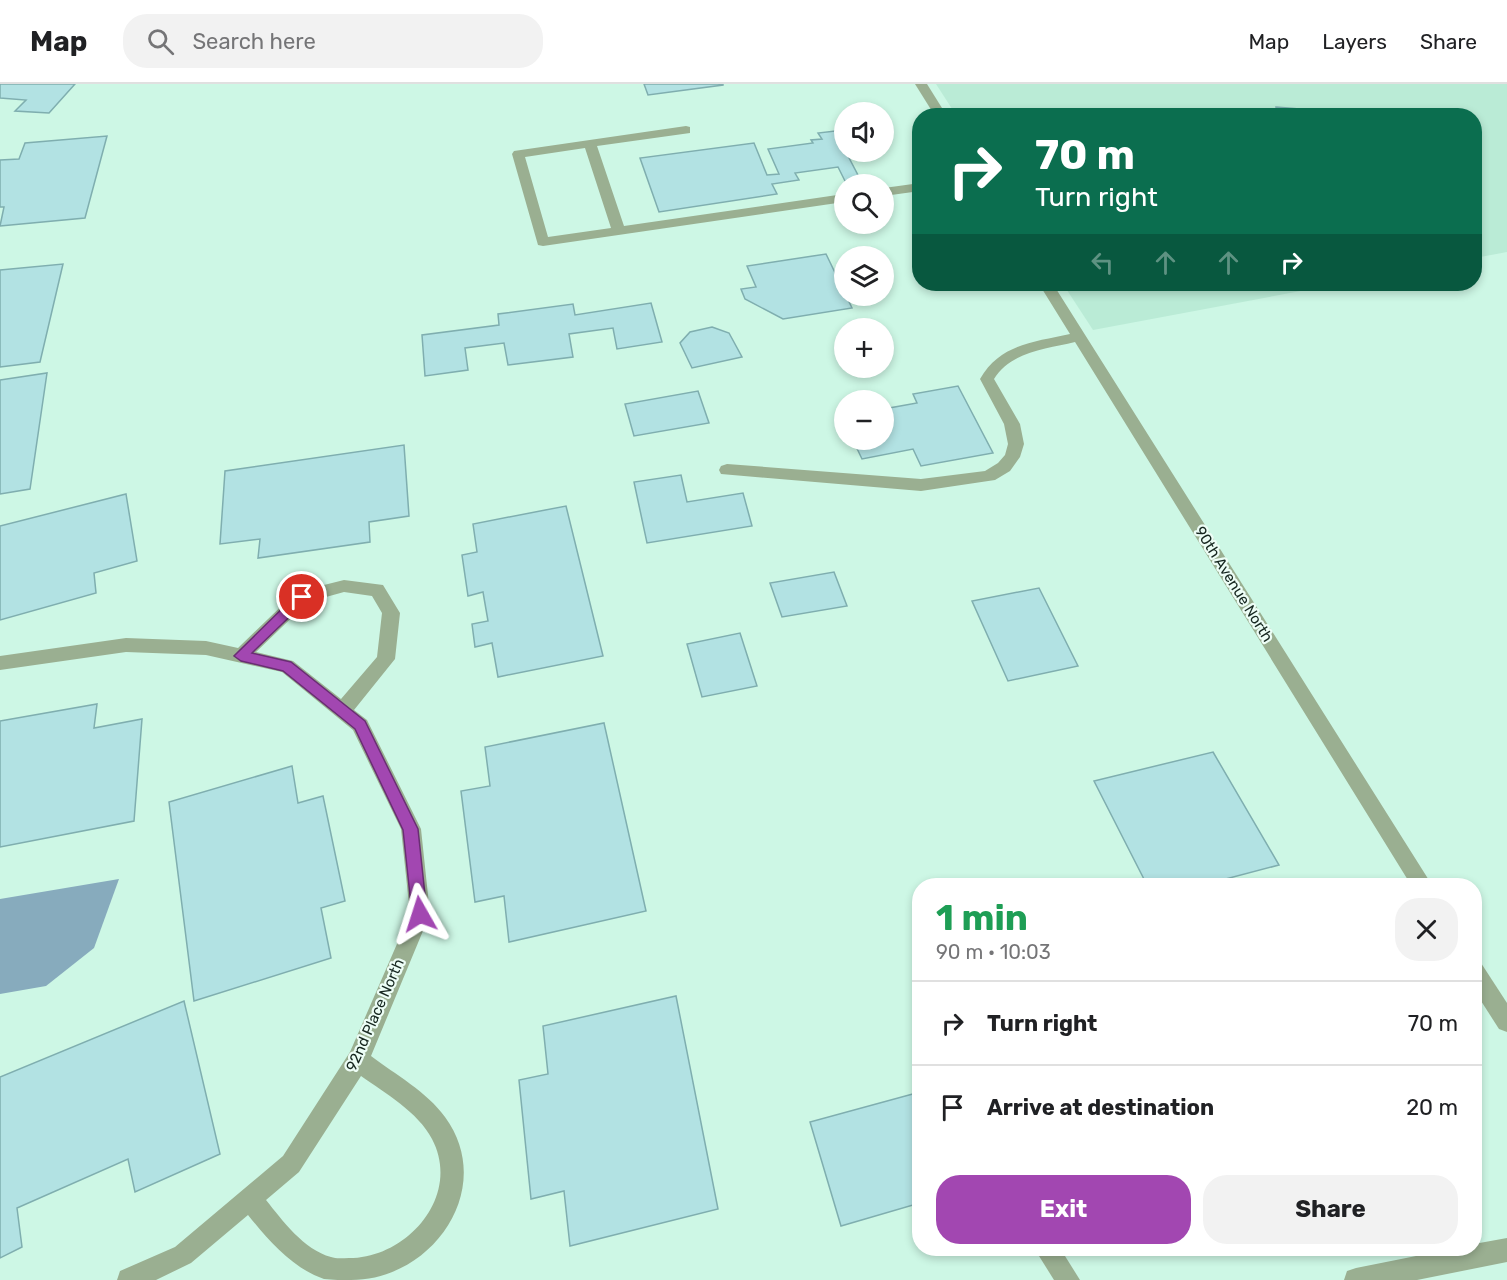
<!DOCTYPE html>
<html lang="en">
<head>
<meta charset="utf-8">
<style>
	body { margin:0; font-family:Rubik,sans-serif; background:#f2f2f2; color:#202124; height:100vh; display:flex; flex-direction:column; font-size:22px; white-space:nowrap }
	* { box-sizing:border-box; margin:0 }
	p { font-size:20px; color:#757577 }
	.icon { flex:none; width:33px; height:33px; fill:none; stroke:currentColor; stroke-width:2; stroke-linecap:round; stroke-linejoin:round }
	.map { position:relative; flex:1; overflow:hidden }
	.side { position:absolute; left:912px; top:794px; width:570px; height:378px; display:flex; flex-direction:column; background:#fff; border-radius:24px; box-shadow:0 3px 9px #0003 }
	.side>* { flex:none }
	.top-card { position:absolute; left:912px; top:24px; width:570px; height:183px; border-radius:24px; box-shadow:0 3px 9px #0003; background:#0b6e4f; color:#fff; overflow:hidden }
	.fabs { position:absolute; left:834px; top:18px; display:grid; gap:12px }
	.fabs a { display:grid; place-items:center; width:60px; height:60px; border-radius:50%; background:#fff; box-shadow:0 3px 9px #0003; font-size:30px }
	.pin { position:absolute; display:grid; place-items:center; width:51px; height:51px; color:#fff; margin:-26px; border:3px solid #fff; border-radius:50%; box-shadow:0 2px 6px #0007 }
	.me { position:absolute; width:66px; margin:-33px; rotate:354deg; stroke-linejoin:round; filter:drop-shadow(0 0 4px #0008) }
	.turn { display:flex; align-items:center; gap:21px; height:126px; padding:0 24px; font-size:27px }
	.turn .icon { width:78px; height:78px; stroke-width:2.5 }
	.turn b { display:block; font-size:42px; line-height:51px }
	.lanes { display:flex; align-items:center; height:57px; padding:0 24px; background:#0003; justify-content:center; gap:30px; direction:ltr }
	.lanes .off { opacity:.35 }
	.round { display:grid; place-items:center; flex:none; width:63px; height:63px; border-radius:24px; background:#f2f2f2 }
	.headline { display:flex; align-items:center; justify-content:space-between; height:102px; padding:0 24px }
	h1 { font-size:36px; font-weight:700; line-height:45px; color:#1e9e55 }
	.action { display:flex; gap:12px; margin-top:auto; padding:12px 24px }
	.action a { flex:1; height:69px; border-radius:24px; background:#a247b1; color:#fff; font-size:24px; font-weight:700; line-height:69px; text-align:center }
	.action a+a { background:#f2f2f2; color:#202124 }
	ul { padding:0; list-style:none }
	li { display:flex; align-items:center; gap:18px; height:84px; padding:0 24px; border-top:2px solid #e0e0e0 }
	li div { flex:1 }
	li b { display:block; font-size:22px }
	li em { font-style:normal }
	header { display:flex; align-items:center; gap:36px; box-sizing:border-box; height:84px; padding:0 30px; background:#fff; border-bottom:2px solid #e0e0e0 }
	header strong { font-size:28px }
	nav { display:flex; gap:33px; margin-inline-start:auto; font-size:21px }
	.search { width:420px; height:54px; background:#f2f2f2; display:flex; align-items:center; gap:15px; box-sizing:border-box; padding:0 21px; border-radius:24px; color:#757577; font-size:22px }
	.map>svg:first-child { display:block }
	.built { fill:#baebd6 }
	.water { fill:#87abbd }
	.building { fill:#b2e2e3; stroke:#7faeaf; stroke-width:1.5 }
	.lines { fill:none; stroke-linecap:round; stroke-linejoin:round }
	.minor { fill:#9aaf91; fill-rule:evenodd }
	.route { fill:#a247b1; stroke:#692e73; stroke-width:1.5 }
	.labels { text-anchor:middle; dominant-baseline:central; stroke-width:4.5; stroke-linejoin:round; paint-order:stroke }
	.street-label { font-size:15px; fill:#16261f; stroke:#edfdf6 }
</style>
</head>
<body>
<header>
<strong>Map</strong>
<div class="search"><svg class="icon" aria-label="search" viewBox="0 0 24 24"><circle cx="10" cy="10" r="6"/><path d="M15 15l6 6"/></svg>Search here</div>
<nav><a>Map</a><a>Layers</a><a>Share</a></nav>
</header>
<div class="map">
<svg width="1507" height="1196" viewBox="0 0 1507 1196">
	<rect width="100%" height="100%" fill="#cdf7e5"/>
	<g class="built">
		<polygon points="936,0 1507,0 1507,168 1475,174 1474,32 956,31"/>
		<polygon points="1063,200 1338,200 1093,246"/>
	</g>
	<polygon class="water" points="119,795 94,864 46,902 0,910 0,815"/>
	<g class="building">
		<polygon points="0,0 75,0 49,29 15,27 26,16 0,14"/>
		<polygon points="644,0 723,0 723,1 648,11"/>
		<polygon points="1276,23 1371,31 1371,32 1277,32"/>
		<polygon points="835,47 860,95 845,97 838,83 795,89 799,96 772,100 777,110 659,128 640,74 754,59 767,91 779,90 768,65 813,59 811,56 822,55 818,49"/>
		<polygon points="107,52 85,134 0,142 4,123 0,123 0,76 19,75 25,59"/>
		<polygon points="826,170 852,224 783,235 745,215 741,205 756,203 747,182"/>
		<polygon points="63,180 40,278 0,283 0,186"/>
		<polygon points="651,219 662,258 617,265 613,244 569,250 573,273 508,281 504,259 465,264 468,286 425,292 422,251 499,241 498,230 573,220 575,231"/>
		<polygon points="712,243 729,249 742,273 692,284 680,259 690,248"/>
		<polygon points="47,289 30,405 0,410 0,296"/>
		<polygon points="958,302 993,369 921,382 913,365 862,375 853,356 884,356 884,325 917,319 913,310"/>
		<polygon points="698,307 709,339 634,352 625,320"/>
		<polygon points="404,361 409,432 369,438 370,458 258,474 260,455 220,460 225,387"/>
		<polygon points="681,391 687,418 743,409 752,442 647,459 634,398"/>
		<polygon points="126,410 137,477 94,489 96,509 0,536 0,442"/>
		<polygon points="566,422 603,572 498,593 492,559 475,563 472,540 488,537 483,508 468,512 462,471 477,468 473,440"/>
		<polygon points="834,488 847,522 782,533 770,499"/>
		<polygon points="1039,504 1078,582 1008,597 972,517"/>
		<polygon points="740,549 757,602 702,613 687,560"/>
		<polygon points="97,620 94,644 142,635 134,737 0,763 0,637"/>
		<polygon points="604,639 646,827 509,858 504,812 475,818 461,707 490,702 485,663"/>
		<polygon points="1213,668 1279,781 1203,801 1147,801 1094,697"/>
		<polygon points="292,682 298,719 323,712 345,817 321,824 331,874 194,917 169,718"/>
		<polygon points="676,912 718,1125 570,1162 564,1107 531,1115 519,996 548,990 543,942"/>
		<polygon points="184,917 220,1070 135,1108 128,1075 17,1124 22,1163 0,1174 0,993"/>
		<polygon points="920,1008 920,1119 841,1142 810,1038"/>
	</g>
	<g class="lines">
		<g class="minor">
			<polygon points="915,0 927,0 947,32 935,32"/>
			<path d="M 686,42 L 690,43 L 690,49 L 597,62 L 624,142 L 844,110 L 844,118 L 543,162 L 538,161 L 512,70 L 514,67 ZM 585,64 L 611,144 L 548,153 L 525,73 Z"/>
			<polygon points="920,99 920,107 884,112 884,104"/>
			<path d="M 1039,200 L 1053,200 L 1432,801 L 1411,801 L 1075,258 C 1047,265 1011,267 994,295 L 1020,340 L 1024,360 L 1020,373 L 1010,387 L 995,396 L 921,407 L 721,390 L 719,386 L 721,382 L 727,380 L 921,395 L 985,387 L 998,379 L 1005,371 L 1008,360 L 1004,340 L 980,295 C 1000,260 1034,258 1070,250 Z"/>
			<path d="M 344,496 L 383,501 L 400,529 L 395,575 L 354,626 L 367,636 L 421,745 L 430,830 L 371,972 C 396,991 426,1007 445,1033 C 497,1104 433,1196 351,1196 C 343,1196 332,1196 324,1195 C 292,1184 269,1157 248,1131 L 191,1179 L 156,1196 L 117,1196 L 120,1187 L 175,1163 L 283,1072 L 350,968 L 410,830 L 401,745 L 353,646 L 282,588 L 206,571 L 126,568 L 0,586 L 0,572 L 126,554 L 206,557 L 238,564 L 296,508 ZM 344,508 L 372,512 L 382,529 L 377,573 L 341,615 L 293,577 L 256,568 L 308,518 ZM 361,992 C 385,1009 418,1028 432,1055 C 462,1112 407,1174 349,1174 C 343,1174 336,1175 331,1173 C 304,1166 282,1136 266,1116 L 299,1088 Z"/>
			<polygon points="1474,876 1481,879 1507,919 1507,948 1499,945 1474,906"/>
			<polygon points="1507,1154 1507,1178 1417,1196 1344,1196 1347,1187 1356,1184 1456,1164 1474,1164 1474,1160"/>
			<polygon points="1034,1164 1060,1164 1080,1196 1054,1196"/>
		</g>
	</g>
	<polygon class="route" points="302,508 307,509 309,513 307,516 252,569 291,578 365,637 418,745 427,830 425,835 420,837 414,835 412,830 403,746 355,645 283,587 241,577 234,572 298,509"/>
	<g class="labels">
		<g class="street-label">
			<text transform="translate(1234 500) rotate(58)">90th Avenue North</text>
			<text transform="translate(375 931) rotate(-66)">92nd Place North</text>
		</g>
	</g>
</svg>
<div class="fabs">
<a><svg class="icon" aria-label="sound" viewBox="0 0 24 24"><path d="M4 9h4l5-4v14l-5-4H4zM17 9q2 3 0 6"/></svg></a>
<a><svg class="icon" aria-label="search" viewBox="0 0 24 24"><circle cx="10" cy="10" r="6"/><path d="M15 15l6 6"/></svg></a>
<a><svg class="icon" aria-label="layers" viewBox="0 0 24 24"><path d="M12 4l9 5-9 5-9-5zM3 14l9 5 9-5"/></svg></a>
<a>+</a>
<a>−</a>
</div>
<div class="pin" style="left:302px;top:513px;background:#d93025"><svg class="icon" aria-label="arrive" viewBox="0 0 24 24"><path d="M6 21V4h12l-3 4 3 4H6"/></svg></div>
<svg class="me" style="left:420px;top:830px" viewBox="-20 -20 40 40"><path d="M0-17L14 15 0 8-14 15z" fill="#a247b1" stroke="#fff" stroke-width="4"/></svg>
<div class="top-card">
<div class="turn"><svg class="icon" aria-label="right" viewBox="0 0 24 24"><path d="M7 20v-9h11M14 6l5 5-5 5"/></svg><div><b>70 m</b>Turn right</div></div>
<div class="lanes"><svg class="icon off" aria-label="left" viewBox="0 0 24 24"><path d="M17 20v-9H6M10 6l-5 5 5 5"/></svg><svg class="icon off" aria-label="ahead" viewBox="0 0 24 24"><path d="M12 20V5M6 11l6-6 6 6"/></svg><svg class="icon off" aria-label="ahead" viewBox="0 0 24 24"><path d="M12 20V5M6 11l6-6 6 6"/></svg><svg class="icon" aria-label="right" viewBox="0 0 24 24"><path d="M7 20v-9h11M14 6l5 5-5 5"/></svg></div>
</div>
<section class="side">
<div class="headline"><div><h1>1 min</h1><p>90 m · 10:03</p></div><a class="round"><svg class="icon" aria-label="close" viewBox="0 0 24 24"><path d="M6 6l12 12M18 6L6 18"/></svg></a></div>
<ul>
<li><svg class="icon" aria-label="right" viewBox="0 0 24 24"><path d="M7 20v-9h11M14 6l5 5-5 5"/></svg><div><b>Turn right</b></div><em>70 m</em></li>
<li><svg class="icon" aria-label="arrive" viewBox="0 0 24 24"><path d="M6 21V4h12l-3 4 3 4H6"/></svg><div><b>Arrive at destination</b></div><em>20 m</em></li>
</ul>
<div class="action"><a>Exit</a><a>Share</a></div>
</section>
</div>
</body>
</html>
